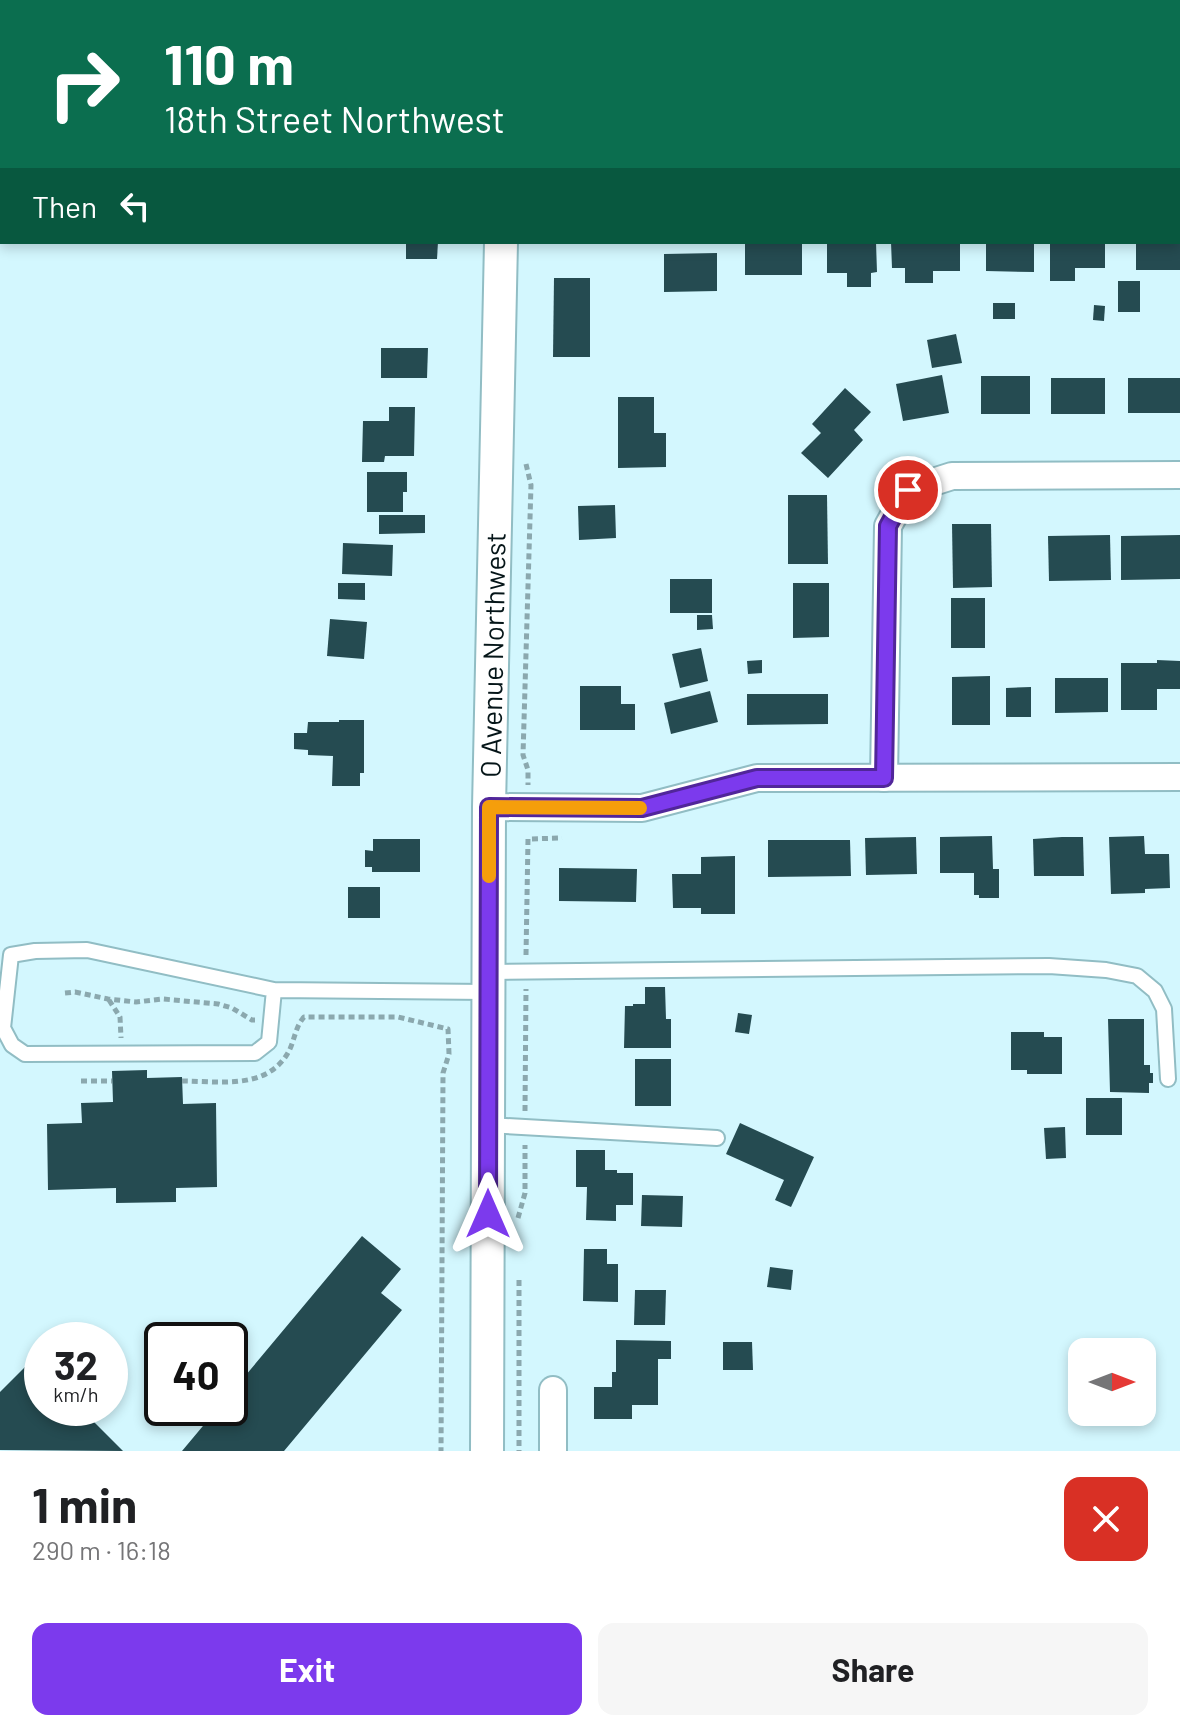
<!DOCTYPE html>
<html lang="en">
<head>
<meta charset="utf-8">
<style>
	body { margin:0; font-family:Barlow,sans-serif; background:#f6f6f6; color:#202124; height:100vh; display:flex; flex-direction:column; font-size:30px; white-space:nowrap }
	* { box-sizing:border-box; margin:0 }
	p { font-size:26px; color:#757577 }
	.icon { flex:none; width:44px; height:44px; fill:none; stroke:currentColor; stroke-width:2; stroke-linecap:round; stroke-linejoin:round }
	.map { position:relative; height:1451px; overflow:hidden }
	.panel { display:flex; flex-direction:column; background:#fff; flex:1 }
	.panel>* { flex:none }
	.banner { position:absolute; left:0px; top:0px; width:1180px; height:244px; box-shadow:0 4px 12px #0003; background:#0b6e4f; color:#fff; overflow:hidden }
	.needle { width:52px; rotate:90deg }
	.controls { position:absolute; left:1068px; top:1338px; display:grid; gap:16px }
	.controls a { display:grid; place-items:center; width:88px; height:88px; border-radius:16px; background:#fff; box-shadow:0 4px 12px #0003; font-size:40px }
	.speed { position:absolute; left:24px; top:1322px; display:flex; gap:16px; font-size:40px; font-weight:700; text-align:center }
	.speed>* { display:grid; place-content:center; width:104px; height:104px; border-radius:50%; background:#fff; box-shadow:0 4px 12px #0003; line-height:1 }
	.speed small { font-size:20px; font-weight:400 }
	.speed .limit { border:4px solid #111; border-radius:12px; background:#fff; color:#111 }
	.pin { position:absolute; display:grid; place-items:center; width:68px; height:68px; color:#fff; margin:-34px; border:4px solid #fff; border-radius:50%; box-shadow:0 2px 8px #0007 }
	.me { position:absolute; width:88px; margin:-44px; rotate:0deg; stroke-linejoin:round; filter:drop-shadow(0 0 6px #0008) }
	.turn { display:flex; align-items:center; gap:28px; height:168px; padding:0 32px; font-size:36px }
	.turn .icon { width:104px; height:104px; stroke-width:2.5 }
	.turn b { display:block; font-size:56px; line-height:68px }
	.then { display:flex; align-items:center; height:76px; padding:0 32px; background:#0003; gap:16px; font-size:30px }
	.round { display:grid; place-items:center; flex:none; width:84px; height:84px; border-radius:16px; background:#f6f6f6 }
	.overview { display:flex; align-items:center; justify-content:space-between; height:136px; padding:0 32px }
	h1 { font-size:48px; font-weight:700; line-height:60px }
	.primary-button { display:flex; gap:16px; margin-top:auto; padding:16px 32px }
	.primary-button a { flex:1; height:92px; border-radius:16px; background:#7c3aed; color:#fff; font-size:32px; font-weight:700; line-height:92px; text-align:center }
	.primary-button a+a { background:#f6f6f6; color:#202124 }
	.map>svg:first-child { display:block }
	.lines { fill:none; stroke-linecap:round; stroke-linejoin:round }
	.stream { stroke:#6f9095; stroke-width:8 }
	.building { fill:#254b51 }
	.service-casing { stroke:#91bdc4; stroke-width:18 }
	.minor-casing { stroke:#91bdc4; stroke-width:30 }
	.tertiary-casing { stroke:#91bdc4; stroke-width:36 }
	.path { stroke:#8ba8ae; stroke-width:5; stroke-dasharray:6 4; stroke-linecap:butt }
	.service { stroke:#fff; stroke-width:14 }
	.minor { stroke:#fff; stroke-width:26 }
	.tertiary { stroke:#fff; stroke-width:32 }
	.route-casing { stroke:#51269a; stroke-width:20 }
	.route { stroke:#7c3aed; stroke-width:14 }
	.slow { stroke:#f59e0b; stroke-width:14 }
	.labels { text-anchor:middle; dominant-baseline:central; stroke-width:8; stroke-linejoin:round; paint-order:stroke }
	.street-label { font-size:28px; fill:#051518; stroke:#d3f7fe }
</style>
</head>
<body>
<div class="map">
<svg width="1180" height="1451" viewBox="0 0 1180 1451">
	<rect width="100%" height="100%" fill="#d3f7fe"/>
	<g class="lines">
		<g class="stream">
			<polyline points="9,2 9,0"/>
			<polyline points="0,91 2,86"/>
		</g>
	</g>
	<g class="building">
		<polygon points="406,242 438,242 437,259 406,259"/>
		<rect x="745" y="242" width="57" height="33"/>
		<polygon points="827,242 876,242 877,272 871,273 871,287 847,287 847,273 827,273"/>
		<polygon points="891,242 960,242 960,271 933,271 933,283 905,283 905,268 892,268"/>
		<polygon points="986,242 1034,242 1034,272 986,271"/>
		<polygon points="1050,242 1105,242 1105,268 1075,268 1075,281 1050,281"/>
		<rect x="1136" y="242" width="44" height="28"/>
		<polygon points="717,253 717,291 664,292 664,254"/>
		<polygon points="554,278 590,278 590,357 553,357"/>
		<rect x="1118" y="281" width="22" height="31"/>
		<rect x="993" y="303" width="22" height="16"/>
		<polygon points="1094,305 1105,306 1104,321 1093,320"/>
		<polygon points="956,334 962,363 932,368 927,340"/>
		<polygon points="381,348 428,348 427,378 381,378"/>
		<polygon points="942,375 949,413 903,421 896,384"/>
		<rect x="981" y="376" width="49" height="38"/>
		<rect x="1051" y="378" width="54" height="36"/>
		<rect x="1128" y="378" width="52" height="35"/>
		<polygon points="845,388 871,412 854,430 863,440 828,478 801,453 821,433 812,424"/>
		<polygon points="618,397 654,397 654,433 666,433 666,467 618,468"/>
		<polygon points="389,407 415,407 414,456 385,456 384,462 362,462 363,421 389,421"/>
		<polygon points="367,472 407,472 407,492 403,492 403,512 367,512"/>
		<polygon points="788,495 827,495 828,564 788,564"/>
		<polygon points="615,505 616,538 579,540 578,506"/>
		<polygon points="379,515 425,515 425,533 379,534"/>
		<polygon points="952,524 991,524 992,587 953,588"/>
		<polygon points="1110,535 1111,580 1049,581 1048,536"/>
		<polygon points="1180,535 1180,579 1121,580 1121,536"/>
		<polygon points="343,543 393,545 392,576 342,574"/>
		<rect x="670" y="579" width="42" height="34"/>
		<polygon points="338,583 365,583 365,600 338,599"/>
		<polygon points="793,583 829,583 829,637 793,638"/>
		<rect x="951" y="598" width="34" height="50"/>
		<polygon points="697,615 712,615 713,629 697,630"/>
		<polygon points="330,619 367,622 364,659 327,656"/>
		<polygon points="701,648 708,681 680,688 672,654"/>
		<polygon points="762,660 762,673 748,674 747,661"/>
		<polygon points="1157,660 1180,661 1180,689 1157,689 1157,710 1121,710 1121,663 1157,663"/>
		<polygon points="990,676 990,725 952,725 952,677"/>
		<polygon points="1055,678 1108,678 1108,712 1055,713"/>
		<polygon points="580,686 621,686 621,704 635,704 635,730 580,730"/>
		<polygon points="1031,687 1031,717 1006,717 1006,688"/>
		<polygon points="710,691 718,722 671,734 664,703"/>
		<polygon points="747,694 828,694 828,724 747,725"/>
		<polygon points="339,720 364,720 364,773 360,773 360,786 332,786 333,756 308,755 308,750 294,749 294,733 307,733 308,722 339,722"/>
		<polygon points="992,836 993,869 999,869 999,898 979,898 979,895 974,895 974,873 940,873 940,837"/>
		<polygon points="1144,836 1145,854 1169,854 1170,888 1145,889 1145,893 1111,894 1109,837"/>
		<polygon points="916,837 917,874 866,875 865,838"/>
		<polygon points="1062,837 1083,837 1084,876 1034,876 1033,839"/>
		<polygon points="373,839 420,839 420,872 372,872 372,867 365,867 365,850 373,851"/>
		<polygon points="768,840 850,840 851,876 768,877"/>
		<polygon points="735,856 735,914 701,914 701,908 673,908 672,874 701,874 701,857"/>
		<polygon points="559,868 637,869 636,902 559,901"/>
		<rect x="348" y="887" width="32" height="31"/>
		<polygon points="645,987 665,987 666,1019 671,1019 671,1048 624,1048 625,1006 633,1006 633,1004 645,1004"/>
		<polygon points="738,1013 752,1015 749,1034 735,1032"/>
		<polygon points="1108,1019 1144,1019 1144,1065 1150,1065 1150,1073 1153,1073 1153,1083 1149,1083 1149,1093 1110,1092"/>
		<polygon points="1011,1032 1044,1032 1044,1037 1062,1037 1062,1074 1027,1074 1027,1070 1011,1070"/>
		<rect x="635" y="1059" width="36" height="47"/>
		<polygon points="147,1070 147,1078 182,1077 183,1104 216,1103 217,1187 176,1188 176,1202 116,1203 116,1188 48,1190 47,1124 82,1123 81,1103 113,1102 112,1071"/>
		<rect x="1086" y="1098" width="36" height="37"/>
		<polygon points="740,1123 814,1157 791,1207 775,1200 784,1180 726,1154"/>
		<polygon points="1065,1127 1066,1158 1046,1159 1044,1128"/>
		<polygon points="576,1150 605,1150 605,1170 617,1170 617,1173 633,1173 633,1205 616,1205 616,1221 586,1220 587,1187 576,1187"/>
		<polygon points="642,1195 683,1196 682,1227 641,1226"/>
		<polygon points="362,1236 401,1269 381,1293 402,1310 284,1451 182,1451 218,1408 230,1408 230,1394"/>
		<polygon points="584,1249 607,1249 607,1264 618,1264 618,1302 583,1301"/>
		<polygon points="770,1267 793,1270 791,1290 767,1287"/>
		<polygon points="635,1290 666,1290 665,1325 634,1325"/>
		<polygon points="616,1340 671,1341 671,1359 658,1359 658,1405 632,1405 632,1419 594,1419 594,1387 612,1387 612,1372 616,1372"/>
		<polygon points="723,1342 752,1342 753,1370 723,1370"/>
		<polygon points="32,1360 42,1370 42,1408 80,1408 123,1451 0,1450 0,1392"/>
	</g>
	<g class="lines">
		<g class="service-casing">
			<g id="service">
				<polyline points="489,972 1049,966 1106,970 1137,976 1155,991 1164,1009 1168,1079"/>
				<polyline points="274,990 269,1042 255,1053 25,1054 12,1045 3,1028 11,955 35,951 87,950 274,990 488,992"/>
				<polyline points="488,1125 717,1138"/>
			</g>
		</g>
		<g class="minor-casing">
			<g id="minor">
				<polyline points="1178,164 1180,164"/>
				<polyline points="884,778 888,526 908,490 952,476 1180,475"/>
				<polyline points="489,807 642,808 757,778 1180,777"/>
				<polyline points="553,1451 553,1390"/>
			</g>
		</g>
		<g class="tertiary-casing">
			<g id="tertiary">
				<polyline points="503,2 503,0"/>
				<path id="s1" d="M 487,1451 L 489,807 L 501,242"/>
			</g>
		</g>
		<g class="path">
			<polyline points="1178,133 1180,133"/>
			<polyline points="1178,195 1180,195"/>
			<polyline points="526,464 531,485 523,755 528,770 528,785"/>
			<polyline points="526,955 528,839 562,838"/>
			<polyline points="65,993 75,992 108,999 136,1002 163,999 218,1004 232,1008 252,1020 255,1020"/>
			<polyline points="109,1000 120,1017 121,1038"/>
			<polyline points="81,1081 112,1081"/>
			<path d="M 182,1081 C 218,1081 263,1090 286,1056 C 295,1043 294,1028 304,1017 L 398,1017 L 448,1029 L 449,1054 L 443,1073 L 441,1451"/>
			<polyline points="525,1111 526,989"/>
			<polyline points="518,1218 525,1193 525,1145"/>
			<polyline points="519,1280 519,1451"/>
		</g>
		<use href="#service" class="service"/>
		<use href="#minor" class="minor"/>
		<use href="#tertiary" class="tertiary"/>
	</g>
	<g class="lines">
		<g class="route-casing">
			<polyline id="route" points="488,1214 489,807 642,808 757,778 884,778 888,526 908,490"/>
		</g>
		<use href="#route" class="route"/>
		<polyline class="slow" points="489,876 489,807 640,808"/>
	</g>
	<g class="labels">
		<g class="street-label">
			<text stroke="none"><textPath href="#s1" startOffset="796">O Avenue Northwest</textPath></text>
		</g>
	</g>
</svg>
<div class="controls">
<a><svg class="needle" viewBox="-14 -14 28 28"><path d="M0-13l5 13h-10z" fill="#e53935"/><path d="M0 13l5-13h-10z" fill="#757577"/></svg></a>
</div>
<div class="speed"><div>32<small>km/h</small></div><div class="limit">40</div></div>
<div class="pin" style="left:908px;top:490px;background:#d93025"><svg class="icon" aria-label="arrive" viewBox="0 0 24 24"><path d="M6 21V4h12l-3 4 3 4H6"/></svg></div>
<svg class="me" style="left:488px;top:1214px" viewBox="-20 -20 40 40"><path d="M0-17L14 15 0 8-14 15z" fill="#7c3aed" stroke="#fff" stroke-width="4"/></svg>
<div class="banner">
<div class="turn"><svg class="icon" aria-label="right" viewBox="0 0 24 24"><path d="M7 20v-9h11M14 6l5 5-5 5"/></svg><div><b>110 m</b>18th Street Northwest</div></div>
<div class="then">Then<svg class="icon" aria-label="left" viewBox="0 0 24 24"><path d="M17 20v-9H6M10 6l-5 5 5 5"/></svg></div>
</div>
</div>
<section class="panel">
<div class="overview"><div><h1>1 min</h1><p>290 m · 16:18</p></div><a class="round" style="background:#d93025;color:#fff"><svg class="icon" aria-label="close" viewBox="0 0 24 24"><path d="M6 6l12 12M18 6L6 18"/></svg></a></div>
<div class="primary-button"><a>Exit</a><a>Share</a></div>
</section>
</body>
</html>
